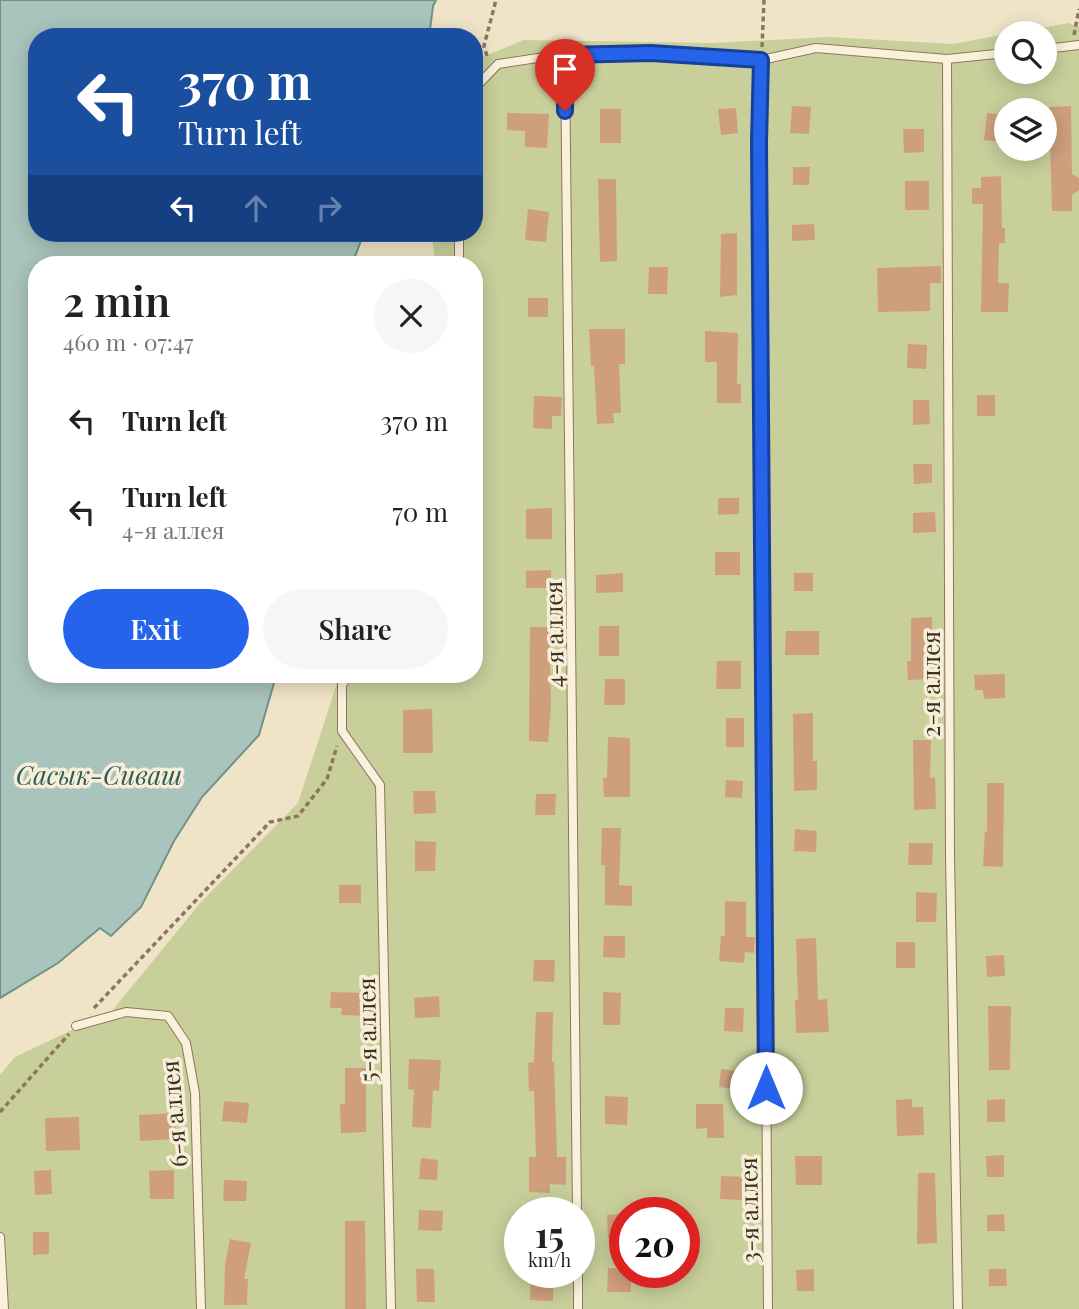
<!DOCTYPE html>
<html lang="en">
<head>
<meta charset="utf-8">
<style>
	body { margin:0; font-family:"Playfair Display",serif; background:#f6f6f6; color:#222; height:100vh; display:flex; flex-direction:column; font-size:26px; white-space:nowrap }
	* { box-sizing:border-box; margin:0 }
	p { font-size:23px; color:#767676 }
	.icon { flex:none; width:38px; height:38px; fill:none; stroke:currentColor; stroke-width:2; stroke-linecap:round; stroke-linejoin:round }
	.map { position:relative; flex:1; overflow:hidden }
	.drawer { position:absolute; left:28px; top:256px; width:455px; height:427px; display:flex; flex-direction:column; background:#fff; border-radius:28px; box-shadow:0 4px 18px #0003 }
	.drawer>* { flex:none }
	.top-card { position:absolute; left:28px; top:28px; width:455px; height:214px; border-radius:28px; box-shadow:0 4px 18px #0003; background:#1a4fa0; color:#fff; overflow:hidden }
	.tools { position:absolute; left:994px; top:21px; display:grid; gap:14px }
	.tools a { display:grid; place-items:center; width:63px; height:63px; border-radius:50%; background:#fff; box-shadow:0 4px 18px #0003; font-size:35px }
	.speed { position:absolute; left:504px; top:1197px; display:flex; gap:14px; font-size:35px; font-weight:700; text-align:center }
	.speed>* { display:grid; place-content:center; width:91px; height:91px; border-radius:50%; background:#fff; box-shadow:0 4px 18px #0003; line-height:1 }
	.speed small { font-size:18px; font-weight:400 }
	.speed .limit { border:10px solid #d22; background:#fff; color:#111 }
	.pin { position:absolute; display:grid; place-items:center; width:60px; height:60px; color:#fff; margin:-72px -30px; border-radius:50% 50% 50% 0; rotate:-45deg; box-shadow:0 0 7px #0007 }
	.pin .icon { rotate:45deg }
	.me { position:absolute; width:77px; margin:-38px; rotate:0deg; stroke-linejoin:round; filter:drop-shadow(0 0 5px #0008) }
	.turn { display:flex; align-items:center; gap:24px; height:147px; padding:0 35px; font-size:32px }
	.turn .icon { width:91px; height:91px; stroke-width:2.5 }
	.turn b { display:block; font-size:49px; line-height:60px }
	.lanes { display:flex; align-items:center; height:66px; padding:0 35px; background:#0003; justify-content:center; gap:35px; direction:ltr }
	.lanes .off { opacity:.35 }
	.round { display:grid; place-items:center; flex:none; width:74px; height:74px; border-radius:37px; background:#f6f6f6 }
	.headline { display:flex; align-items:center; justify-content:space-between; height:119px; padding:0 35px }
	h1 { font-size:42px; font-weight:600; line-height:52px }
	.cta { display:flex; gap:14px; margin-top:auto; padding:14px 35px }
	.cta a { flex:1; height:80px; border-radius:42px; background:#2563eb; color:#fff; font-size:28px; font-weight:600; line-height:80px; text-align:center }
	.cta a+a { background:#f6f6f6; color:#222 }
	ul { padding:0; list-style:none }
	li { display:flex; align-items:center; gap:21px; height:91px; padding:0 35px }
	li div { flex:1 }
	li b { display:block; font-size:26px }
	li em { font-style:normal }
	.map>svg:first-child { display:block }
	.green { fill:#c9cf9b; fill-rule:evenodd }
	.water { fill:#a9c4bc; stroke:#6f938a; stroke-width:2 }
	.building { fill:#cf9f7d }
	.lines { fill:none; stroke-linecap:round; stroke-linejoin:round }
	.service-casing { stroke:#8d765c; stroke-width:10 }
	.path { stroke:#8d765c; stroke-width:3.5; stroke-dasharray:5 3.5; stroke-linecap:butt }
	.service { stroke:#faf1dc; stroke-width:8 }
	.route-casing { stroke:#184099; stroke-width:18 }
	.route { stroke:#2563eb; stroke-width:12 }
	.labels { text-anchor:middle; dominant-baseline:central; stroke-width:7; stroke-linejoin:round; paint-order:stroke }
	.street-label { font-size:24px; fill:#3d2e20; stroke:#f7eed8 }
	.water-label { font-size:26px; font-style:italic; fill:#2f5d5a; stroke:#f7eed8 }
</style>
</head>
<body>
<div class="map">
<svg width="1079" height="1309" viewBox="0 0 1079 1309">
	<rect width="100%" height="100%" fill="#f0e4c8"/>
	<path class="green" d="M 1068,23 L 1079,27 L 1079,1309 L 0,1309 L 0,1075 L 15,1057 L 112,1011 L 201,902 L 298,803 L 340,674 L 474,674 L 474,264 L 435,264 L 432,233 L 474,233 L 474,61 L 523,40 L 713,43 L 829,37 L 953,44 L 1006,34 L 1006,72 L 1045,72 L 1045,33 L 1013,33 ZM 1006,110 L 1045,110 L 1045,149 L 1006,149 ZM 520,1213 L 579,1213 L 579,1272 L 520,1272 ZM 625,1213 L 684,1213 L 684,1272 L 625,1272 Z"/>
	<polygon class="water" points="0,0 436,0 433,6 429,37 37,37 37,233 364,233 352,264 37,264 37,674 279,674 274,683 259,735 202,797 174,841 141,907 111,936 100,928 58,963 0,998"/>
	<g class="building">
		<polygon points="792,106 811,107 809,134 790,133"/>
		<polygon points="1071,106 1072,174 1079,178 1079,190 1072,195 1072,211 1052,211 1049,107"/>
		<polygon points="736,108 738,133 721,135 718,109"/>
		<rect x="600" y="109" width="21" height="34"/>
		<polygon points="507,113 549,114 547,148 525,147 525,131 507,130"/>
		<polygon points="987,113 1006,115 1005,142 984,140"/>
		<polygon points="903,129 924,129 924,152 904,153"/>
		<polygon points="793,167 810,167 809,185 793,185"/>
		<polygon points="1001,176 1002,228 1005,228 1005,243 999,243 998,283 1009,283 1008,312 981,312 983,204 972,204 972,188 981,188 981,177"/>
		<polygon points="598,179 616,179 617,261 600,262"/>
		<rect x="905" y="181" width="24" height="29"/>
		<polygon points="528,209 549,212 546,242 525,240"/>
		<polygon points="814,224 815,240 792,241 792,225"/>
		<polygon points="737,233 737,295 720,297 721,234"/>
		<polygon points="941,266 941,283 930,283 930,311 878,312 877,268"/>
		<polygon points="649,267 668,267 667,294 648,294"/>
		<rect x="528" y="298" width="20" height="19"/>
		<polygon points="589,329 625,329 625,364 619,364 621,413 613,413 614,423 597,424 594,366 591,366"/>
		<polygon points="705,331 738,333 737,384 741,384 741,403 717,403 717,362 705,362"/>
		<polygon points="908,344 927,345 926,369 907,368"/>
		<rect x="977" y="395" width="18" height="21"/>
		<polygon points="534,396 562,397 561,416 552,416 552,429 533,428"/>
		<polygon points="913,400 929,400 930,424 913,425"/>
		<polygon points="913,464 932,464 932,483 914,484"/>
		<polygon points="718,498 739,498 739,514 718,515"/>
		<polygon points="552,508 552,539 526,539 526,509"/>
		<polygon points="935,512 936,532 913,533 913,513"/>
		<rect x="715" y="552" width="25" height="23"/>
		<polygon points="551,570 551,588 526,588 526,571"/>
		<polygon points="623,573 623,592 596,593 596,575"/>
		<rect x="794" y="573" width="19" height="18"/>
		<polygon points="932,617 933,679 908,680 907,661 911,661 911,618"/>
		<rect x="599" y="626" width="20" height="30"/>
		<polygon points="530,627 549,627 551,706 548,742 529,741"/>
		<polygon points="786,631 819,631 819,655 785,655"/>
		<polygon points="717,661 741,661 741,689 716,689"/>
		<polygon points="1005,674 1005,698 984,699 983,690 975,690 974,675"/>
		<polygon points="605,679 625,679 625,705 604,705"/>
		<polygon points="432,709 433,753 403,753 403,710"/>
		<polygon points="813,713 813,761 817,761 817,790 794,791 793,714"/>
		<rect x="726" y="718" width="18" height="29"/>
		<polygon points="608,737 630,738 630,797 604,797 603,778 607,778"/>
		<polygon points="913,740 931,740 930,778 935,777 936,809 914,810"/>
		<polygon points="726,780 743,781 742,798 725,797"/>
		<polygon points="987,783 1004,783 1003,867 983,866 985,831 987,832"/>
		<polygon points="413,791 435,791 436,813 414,814"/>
		<polygon points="536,794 556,794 555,815 535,815"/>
		<polygon points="602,828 621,828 619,885 632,886 632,906 605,905 605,865 601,865"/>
		<polygon points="795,829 817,831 816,852 794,851"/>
		<polygon points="415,841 436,842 435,871 415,871"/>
		<polygon points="909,843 933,843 932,865 908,865"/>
		<rect x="339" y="885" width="22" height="18"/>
		<polygon points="916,892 937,893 936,922 916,922"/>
		<polygon points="725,901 746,902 746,937 755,937 754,953 745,952 744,963 719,961 721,936 725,936"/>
		<polygon points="604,936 625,936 625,958 603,957"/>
		<polygon points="816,938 818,1000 827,999 829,1032 796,1033 795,1000 798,1000 796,939"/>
		<rect x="896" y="942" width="19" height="26"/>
		<polygon points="1004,955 1005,976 987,977 986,956"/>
		<polygon points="534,960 555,960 554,982 533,981"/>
		<polygon points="331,992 368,993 367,1016 341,1015 342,1008 330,1008"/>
		<polygon points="603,992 621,993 620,1025 603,1025"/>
		<polygon points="439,996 440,1017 415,1018 414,998"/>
		<polygon points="988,1006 1011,1006 1010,1070 989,1070"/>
		<polygon points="725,1008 744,1008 743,1032 724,1031"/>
		<polygon points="536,1012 553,1012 552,1062 554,1062 557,1157 566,1157 566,1185 550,1184 550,1193 529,1192 529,1157 536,1157 534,1091 529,1091 528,1063 534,1062"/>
		<polygon points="409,1059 441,1060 439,1091 433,1090 431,1128 412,1127 414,1090 408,1089"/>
		<polygon points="345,1068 366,1068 366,1132 341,1133 340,1104 345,1104"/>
		<polygon points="721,1069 744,1072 743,1090 719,1087"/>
		<polygon points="605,1096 628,1097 627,1125 605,1124"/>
		<polygon points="912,1099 912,1107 923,1107 924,1135 897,1136 896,1100"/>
		<polygon points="1005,1099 1005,1122 987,1122 987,1100"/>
		<polygon points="224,1101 249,1103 247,1123 222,1121"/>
		<polygon points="696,1104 723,1104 724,1138 707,1138 707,1128 696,1129"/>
		<polygon points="175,1113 176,1139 140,1141 139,1115"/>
		<polygon points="79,1117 80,1150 46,1151 45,1118"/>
		<polygon points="1004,1155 1004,1177 987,1177 986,1156"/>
		<polygon points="795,1156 822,1156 822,1185 796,1185"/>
		<polygon points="421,1158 438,1160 437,1180 419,1179"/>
		<polygon points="51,1170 52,1194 35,1195 34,1171"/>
		<polygon points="174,1170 174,1199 150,1199 149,1171"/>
		<polygon points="918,1173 935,1173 937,1243 917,1244"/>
		<polygon points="721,1176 744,1177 743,1200 720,1199"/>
		<polygon points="224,1180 247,1181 246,1201 223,1201"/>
		<polygon points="419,1210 443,1211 442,1231 418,1230"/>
		<polygon points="625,1214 625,1237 608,1238 607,1215"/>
		<polygon points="1004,1214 1005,1231 987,1231 987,1215"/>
		<polygon points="345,1221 365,1221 366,1309 345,1309"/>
		<polygon points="33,1232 49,1232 49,1254 33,1255"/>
		<polygon points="230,1239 251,1243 244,1279 248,1279 247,1305 224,1305 225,1265"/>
		<polygon points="608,1268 625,1269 625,1272 631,1272 631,1292 607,1292"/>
		<polygon points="416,1269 434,1269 435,1302 417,1302"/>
		<polygon points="814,1269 814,1291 797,1291 796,1270"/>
		<polygon points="989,1269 1006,1269 1007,1286 989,1286"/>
		<polygon points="531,1277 554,1278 553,1301 530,1300"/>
	</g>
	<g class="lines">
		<g class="service-casing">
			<g id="service">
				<polyline points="1045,49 1079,45"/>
				<polyline points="565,55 577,1213"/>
				<polyline points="947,59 950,857 958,1309"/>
				<polyline points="761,60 759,142 768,1309"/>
				<polyline points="474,89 498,64 551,56 651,53 761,60 816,48 947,59 1006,53"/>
				<polyline points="459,233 459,264"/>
				<polyline points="349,674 342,685 342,731 380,785 391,1309"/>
				<polyline points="76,1026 126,1012 168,1016 186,1043 195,1093 201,1309"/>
				<polyline points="0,1237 4,1309"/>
				<polyline points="578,1272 578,1309"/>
			</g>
		</g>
		<g class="path">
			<polyline points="1074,35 1079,9"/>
			<polyline points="762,47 764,0"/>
			<polyline points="487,56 484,46 496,0"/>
			<polyline points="94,1008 270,822 298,816 327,779 337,746"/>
			<polyline points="0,1112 69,1034"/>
		</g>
		<use href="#service" class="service"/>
	</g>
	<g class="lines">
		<g class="route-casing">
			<polyline id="route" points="565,111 565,55 651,53 761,60 759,142 766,1088"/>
		</g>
		<use href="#route" class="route"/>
	</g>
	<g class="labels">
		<g class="street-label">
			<text transform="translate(553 634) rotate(-91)">4-я аллея</text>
			<text transform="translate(930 684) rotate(-90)">2-я аллея</text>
			<text transform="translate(366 1030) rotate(-91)">5-я аллея</text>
			<text transform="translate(173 1114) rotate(-95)">6-я аллея</text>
			<text transform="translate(748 1210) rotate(-91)">3-я аллея</text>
		</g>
		<g class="water-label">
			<text x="99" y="774">Сасык-Сиваш</text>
		</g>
	</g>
</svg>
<div class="tools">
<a><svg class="icon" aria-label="search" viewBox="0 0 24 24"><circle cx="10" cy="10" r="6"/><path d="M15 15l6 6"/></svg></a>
<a><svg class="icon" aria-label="layers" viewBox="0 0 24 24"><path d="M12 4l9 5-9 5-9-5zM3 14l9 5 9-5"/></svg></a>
</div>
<div class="speed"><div>15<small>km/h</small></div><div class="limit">20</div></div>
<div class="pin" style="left:565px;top:111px;background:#d93025"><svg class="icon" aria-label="arrive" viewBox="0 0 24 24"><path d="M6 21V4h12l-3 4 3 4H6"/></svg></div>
<svg class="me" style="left:766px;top:1088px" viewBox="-20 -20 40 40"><circle r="19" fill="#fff"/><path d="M0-13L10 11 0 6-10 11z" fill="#2563eb"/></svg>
<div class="top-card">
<div class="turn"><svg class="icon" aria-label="left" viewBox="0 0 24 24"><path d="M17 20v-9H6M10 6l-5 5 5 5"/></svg><div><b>370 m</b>Turn left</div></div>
<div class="lanes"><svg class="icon" aria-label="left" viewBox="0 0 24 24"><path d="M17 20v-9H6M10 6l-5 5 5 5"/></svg><svg class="icon off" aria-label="ahead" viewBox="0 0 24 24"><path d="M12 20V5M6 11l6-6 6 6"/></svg><svg class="icon off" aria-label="right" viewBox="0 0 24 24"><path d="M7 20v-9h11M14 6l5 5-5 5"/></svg></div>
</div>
<section class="drawer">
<div class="headline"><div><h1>2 min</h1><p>460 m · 07:47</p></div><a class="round"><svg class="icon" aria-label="close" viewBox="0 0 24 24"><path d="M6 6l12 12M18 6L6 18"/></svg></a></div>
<ul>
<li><svg class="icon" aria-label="left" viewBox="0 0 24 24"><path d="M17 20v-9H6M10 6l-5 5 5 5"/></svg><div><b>Turn left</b></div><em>370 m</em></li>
<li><svg class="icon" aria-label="left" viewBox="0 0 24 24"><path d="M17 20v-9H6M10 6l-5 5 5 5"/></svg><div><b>Turn left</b><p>4-я аллея</p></div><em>70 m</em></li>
</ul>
<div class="cta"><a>Exit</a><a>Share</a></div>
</section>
</div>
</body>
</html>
